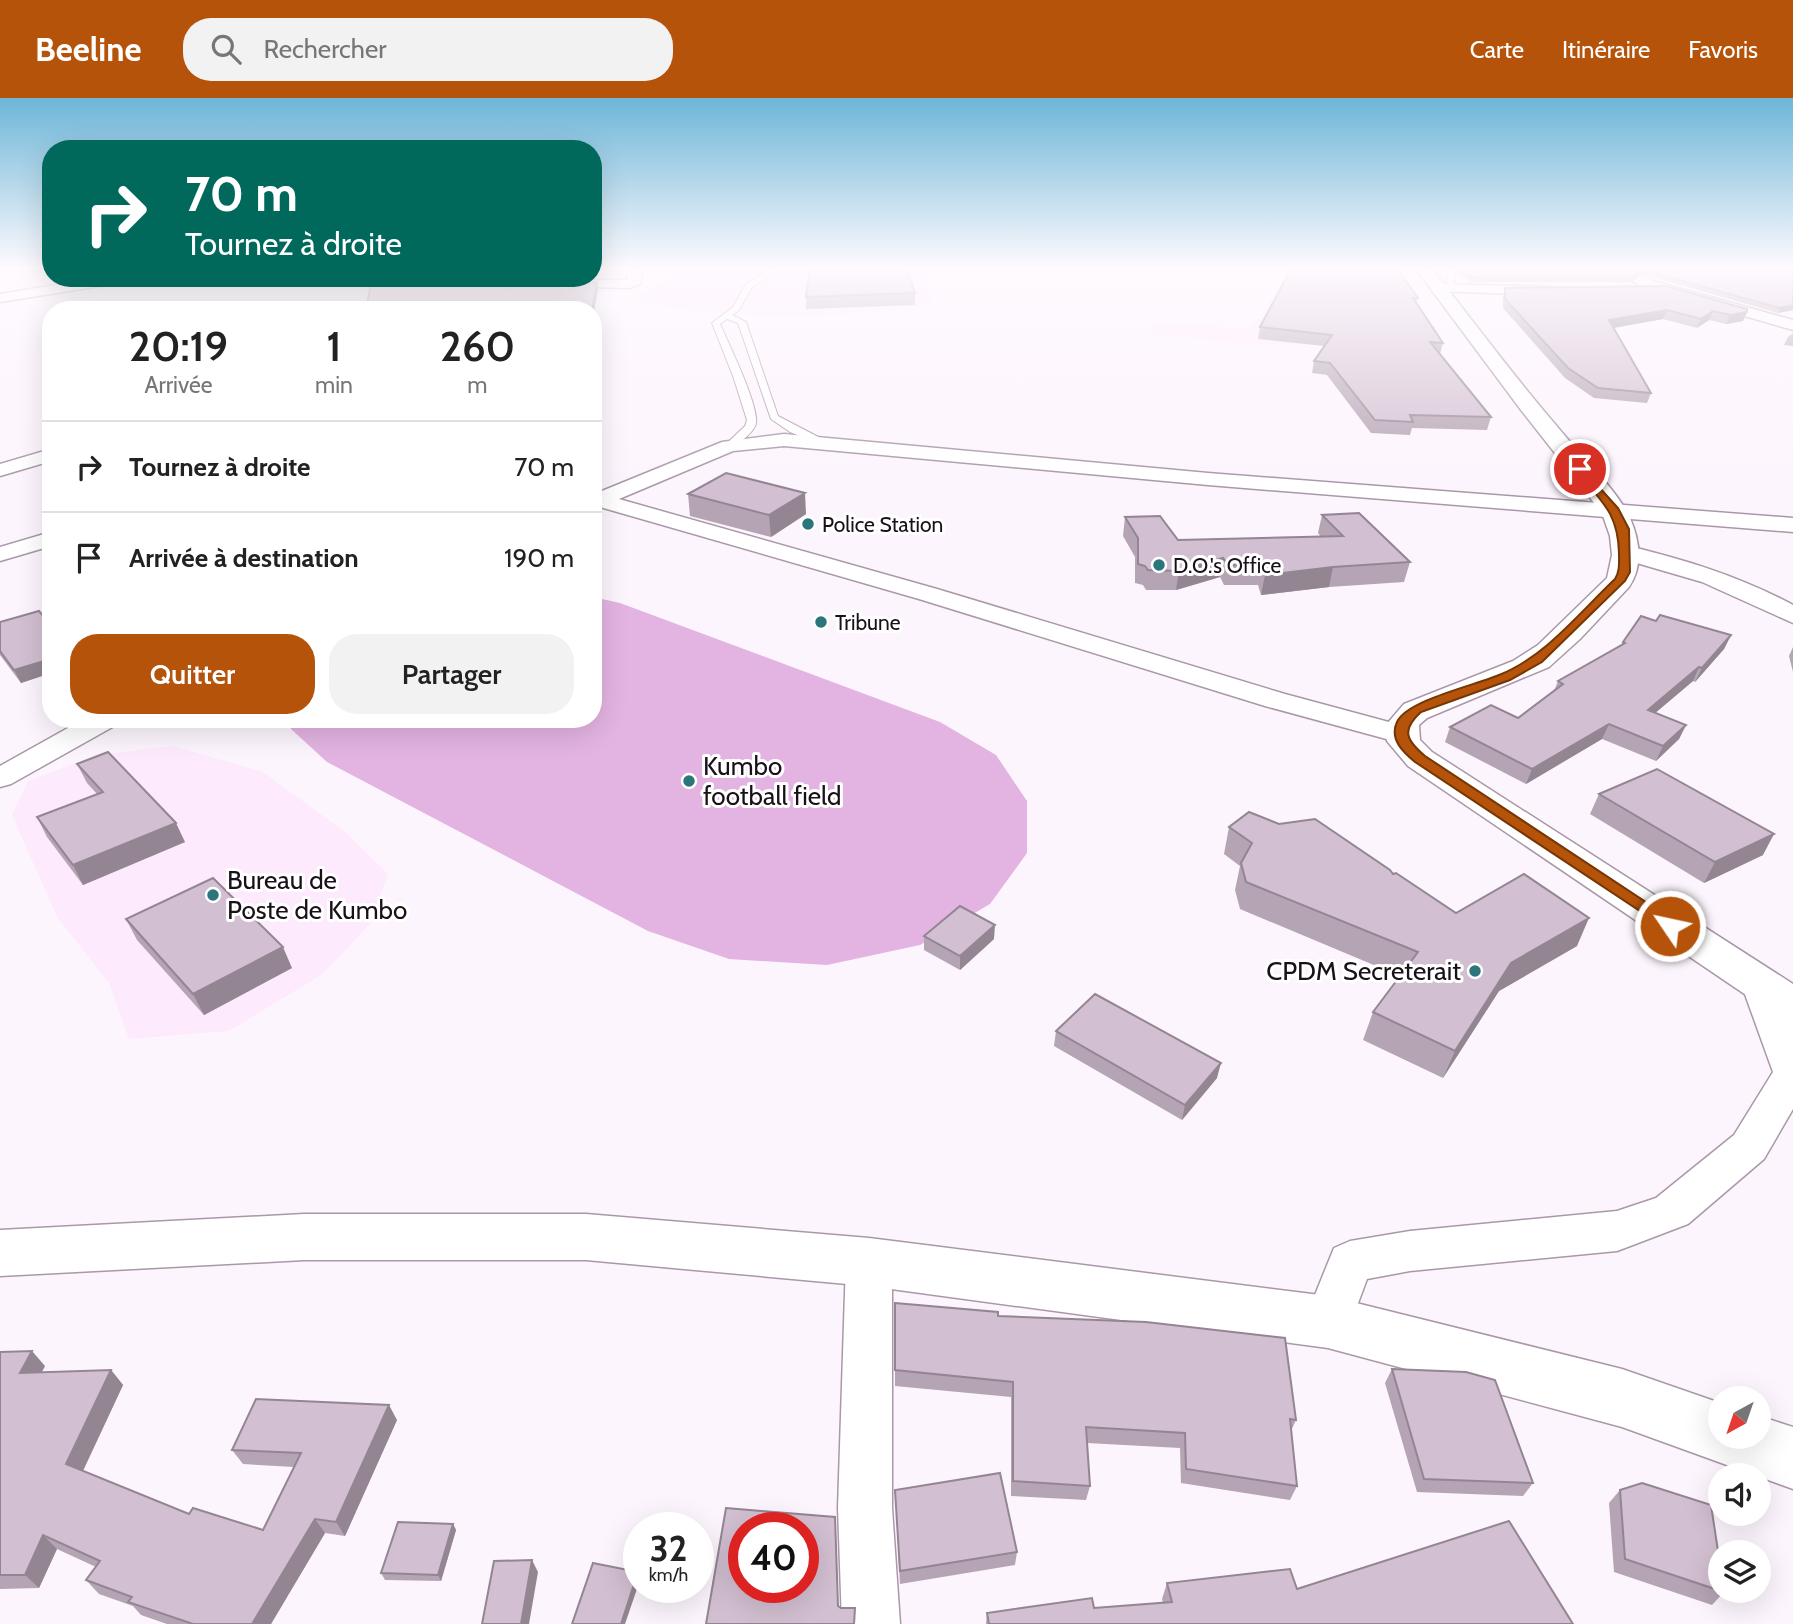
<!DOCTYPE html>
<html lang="fr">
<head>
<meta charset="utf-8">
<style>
	body { margin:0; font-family:Cabin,sans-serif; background:#f2f2f2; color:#222; height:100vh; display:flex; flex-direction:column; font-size:26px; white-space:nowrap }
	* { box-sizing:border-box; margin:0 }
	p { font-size:23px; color:#767676 }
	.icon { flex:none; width:38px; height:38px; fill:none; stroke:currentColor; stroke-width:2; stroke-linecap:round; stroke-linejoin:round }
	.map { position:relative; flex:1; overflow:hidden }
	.sheet { position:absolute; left:42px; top:203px; width:560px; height:427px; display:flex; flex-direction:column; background:#fff; border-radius:28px; box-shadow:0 7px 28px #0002 }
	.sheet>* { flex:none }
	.hud { position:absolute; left:42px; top:42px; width:560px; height:147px; border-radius:28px; box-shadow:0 7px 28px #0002; background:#00695c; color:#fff; overflow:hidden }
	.needle { width:46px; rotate:220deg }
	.tools { position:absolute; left:1708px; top:1288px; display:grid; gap:14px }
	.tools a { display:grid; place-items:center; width:63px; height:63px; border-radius:50%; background:#fff; box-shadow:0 7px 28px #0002; font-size:35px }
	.speed { position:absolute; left:623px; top:1414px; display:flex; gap:14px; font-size:35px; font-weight:700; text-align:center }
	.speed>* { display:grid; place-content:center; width:91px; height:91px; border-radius:50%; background:#fff; box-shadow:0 7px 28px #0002; line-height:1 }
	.speed small { font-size:18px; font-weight:400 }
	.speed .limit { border:10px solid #d22; background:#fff; color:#111 }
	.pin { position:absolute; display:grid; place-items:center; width:60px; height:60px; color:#fff; margin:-30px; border:4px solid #fff; border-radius:50%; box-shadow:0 2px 7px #0007 }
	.me { position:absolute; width:77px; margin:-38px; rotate:304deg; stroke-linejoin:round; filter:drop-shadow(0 0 5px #0008) }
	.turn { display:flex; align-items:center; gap:24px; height:147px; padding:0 28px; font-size:32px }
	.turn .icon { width:91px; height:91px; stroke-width:2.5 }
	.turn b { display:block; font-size:49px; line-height:60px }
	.eta { display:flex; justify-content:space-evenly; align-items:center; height:119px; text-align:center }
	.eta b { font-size:42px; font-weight:600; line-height:49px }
	.cta { display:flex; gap:14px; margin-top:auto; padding:14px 28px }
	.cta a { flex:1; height:80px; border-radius:28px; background:#b45309; color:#fff; font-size:28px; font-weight:600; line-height:80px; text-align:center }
	.cta a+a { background:#f2f2f2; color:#222 }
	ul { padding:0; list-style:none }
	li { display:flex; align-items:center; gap:21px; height:91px; padding:0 28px; border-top:2px solid #e0e0e0 }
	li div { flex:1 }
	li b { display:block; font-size:26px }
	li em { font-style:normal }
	header { display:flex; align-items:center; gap:42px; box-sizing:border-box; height:98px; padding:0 35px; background:#b45309; color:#fff }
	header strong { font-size:33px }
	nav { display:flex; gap:38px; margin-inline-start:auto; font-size:24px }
	.search { width:490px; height:63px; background:#f2f2f2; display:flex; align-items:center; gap:18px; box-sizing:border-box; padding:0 24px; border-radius:28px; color:#767676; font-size:26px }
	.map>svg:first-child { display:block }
	.built { fill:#feeafd }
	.green { fill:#e3b3e1 }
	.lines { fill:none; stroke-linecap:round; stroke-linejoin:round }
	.service-casing { stroke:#aa98a9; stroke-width:2 }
	.minor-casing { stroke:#aa98a9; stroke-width:3 }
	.tertiary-casing { stroke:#aa98a9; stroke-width:3 }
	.service { fill:#fff; fill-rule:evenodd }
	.minor { fill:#fff; fill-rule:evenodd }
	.tertiary { fill:#fff; fill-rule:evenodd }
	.wall { fill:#b5a4b4 }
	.shaded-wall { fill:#938692 }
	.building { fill:#d2bfd1; stroke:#938692; stroke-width:2; fill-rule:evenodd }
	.route { fill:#b45309; stroke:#753606; stroke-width:2 }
	.poi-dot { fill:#2c757b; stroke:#fff; stroke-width:2.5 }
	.labels { text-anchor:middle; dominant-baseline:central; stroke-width:6; stroke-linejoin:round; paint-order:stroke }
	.far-poi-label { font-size:21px; fill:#181118; stroke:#fff; text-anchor:start }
	.poi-label { font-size:26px; fill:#181118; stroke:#fff; text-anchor:start }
</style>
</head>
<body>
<header>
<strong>Beeline</strong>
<div class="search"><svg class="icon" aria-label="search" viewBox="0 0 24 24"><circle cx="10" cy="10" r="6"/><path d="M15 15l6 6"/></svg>Rechercher</div>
<nav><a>Carte</a><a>Itinéraire</a><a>Favoris</a></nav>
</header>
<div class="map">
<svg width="1793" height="1526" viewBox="0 0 1793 1526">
	<rect width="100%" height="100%" fill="#fdf5fd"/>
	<g class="built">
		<polygon points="680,171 934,171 927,176 926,185 934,206 884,214 775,218 681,211 636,202"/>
		<polygon points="1283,181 1322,184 1300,247 1252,246 1152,236 1155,225 1248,231 1260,220"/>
		<polygon points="173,648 263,674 344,733 388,776 369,827 323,876 229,933 129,941 109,885 57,819 12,717 28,683 97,657"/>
	</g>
	<polygon class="green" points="593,499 620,505 940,624 996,657 1027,703 1027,755 990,806 920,847 827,867 729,861 648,833 327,664 291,631 291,621 593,621"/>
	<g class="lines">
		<g class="service-casing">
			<g id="service">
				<path d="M 771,171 L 780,171 L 752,189 L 739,212 L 732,217 L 746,224 L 778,318 L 828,344 L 819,346 L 790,334 L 771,321 L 738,225 L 727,221 L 720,226 C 728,244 759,308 756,325 C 755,334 737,347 729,351 L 724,348 L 745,328 L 747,322 L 733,278 L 712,225 L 733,209 L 746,186 Z"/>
				<polygon points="1455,171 1454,189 1447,191 1448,172"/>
			</g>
		</g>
		<g class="minor-casing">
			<g id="minor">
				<polygon points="629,171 643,171 640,186 629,190 462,186 455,182 627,182"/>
				<polygon points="1610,171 1628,171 1653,183 1793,222 1793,232 1643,189"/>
				<polygon points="98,180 133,180 126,184 0,204 0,196"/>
				<polygon points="356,180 421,180 422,181 415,185 363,184"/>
				<polygon points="1439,186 1550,189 1557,193 1550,197 1434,193 1432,190"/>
				<polygon points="784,336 1208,375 1793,420 1793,434 1208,387 784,348 733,353 619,401 937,491 1285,596 1411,630 1416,636 1411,642 1401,645 1265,608 919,501 600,409 593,410 593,394 597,395 722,344"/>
				<polygon points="51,351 51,363 0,378 0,366"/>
				<polygon points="51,434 51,448 0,463 0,449"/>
				<path d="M 1624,447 C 1683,461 1739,478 1793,507 L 1793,525 L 1702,484 L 1616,459 L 1612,454 L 1616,449 Z"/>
				<polygon points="84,621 120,621 116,627 11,686 0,689 0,668"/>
				<polygon points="1761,875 1774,879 1793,923 1793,1011 1764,1061 1688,1126 1617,1153 1410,1173 1367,1181 1345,1240 1328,1246 1311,1240 1304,1224 1334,1150 1350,1143 1410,1133 1617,1113 1656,1100 1734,1037 1773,974 1742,888 1748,879"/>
				<polygon points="869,1143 885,1150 892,1164 892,1410 900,1526 842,1526 838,1410 846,1164 853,1150"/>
			</g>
		</g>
		<g class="tertiary-casing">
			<g id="tertiary">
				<path d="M 1416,171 L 1432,171 C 1473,223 1512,276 1555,326 C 1574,350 1617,392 1629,418 C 1639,440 1644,467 1629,489 L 1580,541 L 1549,569 L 1427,620 L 1419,627 L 1420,642 L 1432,654 L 1793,886 L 1793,923 L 1777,918 L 1408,668 L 1387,643 L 1386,627 L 1404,606 L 1513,563 L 1538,547 L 1607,480 L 1612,457 L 1610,438 L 1602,415 L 1521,312 Z"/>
				<polygon points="304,1116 586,1116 869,1140 1328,1198 1622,1271 1720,1305 1720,1339 1759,1339 1759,1318 1793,1329 1793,1391 1622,1329 1328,1250 869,1188 586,1162 304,1162 0,1178 0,1132"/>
			</g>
		</g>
		<use href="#service" class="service"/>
		<use href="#minor" class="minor"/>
		<use href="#tertiary" class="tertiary"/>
	</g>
	<g class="wall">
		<polygon points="1291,171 1418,200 1416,205 1443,245 1440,256 1491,319 1487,332 1412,330 1410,337 1371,335 1327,277 1312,275 1314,263 1324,248 1258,241 1260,229"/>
		<polygon points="1457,171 1575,171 1577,173 1578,171 1793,171 1793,212 1778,215 1642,176 1632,184 1471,184 1457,174"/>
		<polygon points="907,175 915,195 915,207 806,211 806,199"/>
		<polygon points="1505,190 1747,214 1743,223 1726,226 1709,222 1697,230 1663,221 1614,230 1651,295 1647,305 1594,300 1565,280 1503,210 1503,199"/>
		<polygon points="1793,235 1793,248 1784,247 1788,239"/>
		<polygon points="688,396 806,416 771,439 690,418"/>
		<polygon points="1322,417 1410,464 1404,484 1329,489 1261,497 1258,487 1224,487 1220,479 1176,492 1146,492 1143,487 1135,485 1135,459 1123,438 1125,419 1178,442 1321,439 1318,435"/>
		<polygon points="1656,523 1731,537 1724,551 1695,584 1693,583 1655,615 1686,627 1679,641 1656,663 1602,641 1526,686 1445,644 1450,629 1518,620 1554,593 1558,583 1621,547 1623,544"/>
		<polygon points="0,524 51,527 51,575 21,585 0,557"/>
		<polygon points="1793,549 1793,574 1789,558"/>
		<polygon points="77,666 185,744 83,787 47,739 37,719 97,696 87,685"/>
		<polygon points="1599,696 1763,757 1704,785 1590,716"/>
		<polygon points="1229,729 1393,776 1456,815 1577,848 1499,893 1443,980 1363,942 1373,914 1400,878 1240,811 1235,792 1240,768 1224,756"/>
		<polygon points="126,821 292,870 204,917 137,842"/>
		<polygon points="924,838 994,841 960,872 924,852"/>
		<polygon points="1056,933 1217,980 1182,1022 1054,948"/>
		<polygon points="895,1205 998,1218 1296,1322 1291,1333 1297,1388 1290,1402 1181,1385 1180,1350 1087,1345 1090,1388 1086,1402 1011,1398 1011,1299 895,1288"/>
		<polygon points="0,1254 45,1268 41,1275 111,1272 123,1287 83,1373 189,1416 263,1432 294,1369 243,1366 232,1352 397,1322 345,1438 325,1435 271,1526 167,1526 141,1517 133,1508 99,1496 86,1482 96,1469 57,1451 39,1490 0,1491"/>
		<polygon points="1392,1271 1533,1385 1523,1398 1417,1394 1385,1285"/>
		<polygon points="895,1392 1017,1454 1015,1467 900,1486"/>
		<polygon points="1620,1392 1724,1494 1712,1507 1614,1474 1609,1405"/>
		<polygon points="453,1426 456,1432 441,1483 385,1482 381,1475"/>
		<polygon points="1167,1485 1297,1491 1573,1526 986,1526 987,1515 1094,1510 1163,1505 1162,1501"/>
	</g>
	<g class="shaded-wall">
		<polygon points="1643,172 1642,176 1632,184 1633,178"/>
		<polygon points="597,184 598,192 593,219 593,212 592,212"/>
		<polygon points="1793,207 1793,212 1778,215 1780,210"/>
		<polygon points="1667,212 1663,221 1606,231 1609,222"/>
		<polygon points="1713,213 1709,222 1697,230 1701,221"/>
		<polygon points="1747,214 1743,223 1726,226 1730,217"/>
		<polygon points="805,395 806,416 771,439 769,417"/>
		<polygon points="1223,460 1220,479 1176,492 1179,473"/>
		<polygon points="1333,469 1329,489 1261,497 1265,477"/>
		<polygon points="1731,537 1724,551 1695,584 1702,570"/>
		<polygon points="51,561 51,575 21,585 14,572"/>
		<polygon points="1699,569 1693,583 1641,627 1648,612"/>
		<polygon points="1609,626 1602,641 1526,686 1532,671"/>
		<polygon points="1686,627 1679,641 1656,663 1663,648"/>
		<polygon points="176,725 185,744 83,787 73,767"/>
		<polygon points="1774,736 1763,757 1704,785 1715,764"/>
		<polygon points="1589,820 1577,848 1499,893 1443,980 1455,953 1511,865"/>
		<polygon points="995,827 994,841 960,872 960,858"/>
		<polygon points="283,849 292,870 204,917 193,896"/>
		<polygon points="1221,965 1217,980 1182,1022 1185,1007"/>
		<polygon points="32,1253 45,1268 33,1290 20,1275"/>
		<polygon points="111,1272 123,1287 79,1381 66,1366"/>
		<polygon points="389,1307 397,1322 345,1438 336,1424"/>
		<polygon points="315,1421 325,1435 271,1526 252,1526"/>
		<polygon points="453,1426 456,1432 441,1483 438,1477"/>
		<polygon points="43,1437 57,1451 39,1490 25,1477"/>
		<polygon points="532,1462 538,1474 529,1526 521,1526"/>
		<polygon points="638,1474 639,1485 625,1526 621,1526"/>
	</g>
	<g class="building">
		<polygon points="815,171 906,171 915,195 806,199 809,175"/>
		<polygon points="1291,171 1397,171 1418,200 1413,200 1443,245 1430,244 1491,319 1410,317 1413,324 1375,322 1330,265 1314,263 1332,237 1260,229"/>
		<polygon points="1462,171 1575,171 1577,173 1578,171 1793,171 1793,207 1780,210 1643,172 1633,178 1472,179"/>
		<polygon points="372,180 505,182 504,185 597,184 592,212 366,212"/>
		<polygon points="1666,188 1747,211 1747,214 1730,217 1713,213 1701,221 1667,212 1609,222 1651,295 1598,290 1568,270 1505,201 1505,190"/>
		<polygon points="726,375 805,395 769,417 688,396"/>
		<polygon points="1359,415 1410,464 1333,469 1265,477 1262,468 1228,467 1223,460 1179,473 1148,472 1145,468 1138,466 1138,440 1125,419 1160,418 1178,442 1343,438 1322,417"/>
		<polygon points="39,513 51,527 51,561 14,572 0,553 0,524"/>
		<polygon points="1660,517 1731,537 1702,570 1699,569 1648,612 1686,627 1663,648 1609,626 1532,671 1450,629 1491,607 1518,620 1563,586 1558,583 1625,545 1623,544 1641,518 1656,523"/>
		<polygon points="108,654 176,725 73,767 37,719 103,694 77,666"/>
		<polygon points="1657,671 1774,736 1715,764 1599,696"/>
		<polygon points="1249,714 1279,726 1315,721 1390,772 1393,776 1396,775 1456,815 1524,776 1589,820 1511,865 1455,953 1373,914 1418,854 1246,784 1241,765 1252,745 1229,729"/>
		<polygon points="213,780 283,849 193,896 126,821"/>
		<polygon points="960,808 995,827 960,858 924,838"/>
		<polygon points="1095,896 1221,965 1185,1007 1056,933"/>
		<polygon points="895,1205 998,1214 998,1218 1146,1224 1285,1240 1296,1322 1290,1321 1297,1388 1186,1371 1185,1335 1086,1329 1090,1388 1013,1383 1013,1284 895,1272"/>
		<polygon points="32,1253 20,1275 111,1272 66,1366 189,1416 193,1410 263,1432 301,1355 232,1352 256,1301 389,1307 336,1424 315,1421 252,1526 193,1526 128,1504 132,1499 86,1482 100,1463 43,1437 25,1477 0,1477 0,1254"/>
		<polygon points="1392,1271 1466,1274 1495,1282 1533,1385 1424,1381"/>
		<polygon points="1000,1375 1017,1454 900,1473 895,1392"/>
		<polygon points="1642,1385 1711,1407 1720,1466 1720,1493 1724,1493 1724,1494 1625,1461 1620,1392"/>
		<path d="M 726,1410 L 835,1419 L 838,1508 L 841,1510 L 855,1510 L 854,1526 L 706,1526 ZM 744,1430 L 803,1430 L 803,1489 L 744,1489 Z"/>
		<polygon points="1509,1423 1573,1526 989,1526 987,1515 1092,1500 1094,1510 1172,1504 1167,1485 1290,1471 1297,1491"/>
		<polygon points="398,1424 453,1426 438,1477 381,1475"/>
		<polygon points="532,1462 521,1526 482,1526 494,1463"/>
		<polygon points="593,1465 638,1474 621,1526 572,1526"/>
	</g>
	<linearGradient id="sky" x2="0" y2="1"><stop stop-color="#6db6d8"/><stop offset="0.44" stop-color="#fefafe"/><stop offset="1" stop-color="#fefafe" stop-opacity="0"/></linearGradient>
	<rect width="1793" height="385" fill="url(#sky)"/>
	<path class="route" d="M 1580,368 L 1618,410 L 1629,431 L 1630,474 L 1625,483 L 1542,564 L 1510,582 L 1421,614 C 1401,632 1406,642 1425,658 L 1676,824 L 1678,828 L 1676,832 L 1670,833 L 1415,664 C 1403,654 1389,641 1397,624 C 1407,602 1476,587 1499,577 C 1545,559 1579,515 1615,481 C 1620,473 1619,465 1619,455 C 1618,412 1599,402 1575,371 Z"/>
	<g class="poi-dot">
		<circle cx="808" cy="426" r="7"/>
		<circle cx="1159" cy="467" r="7"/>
		<circle cx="821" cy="524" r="7"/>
		<circle cx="689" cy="683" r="7"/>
		<circle cx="213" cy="797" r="7"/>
		<circle cx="1475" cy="873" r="7"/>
	</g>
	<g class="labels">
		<g class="far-poi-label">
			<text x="822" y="426">Police Station</text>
			<text x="1173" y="467">D.O.'s Office</text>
			<text x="835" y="524">Tribune</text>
		</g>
		<g class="poi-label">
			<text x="703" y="668">Kumbo<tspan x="703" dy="30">football field</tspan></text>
			<text x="227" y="782">Bureau de<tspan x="227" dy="30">Poste de Kumbo</tspan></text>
			<text x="1461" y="873" text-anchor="end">CPDM Secreterait</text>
		</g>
	</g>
</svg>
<div class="tools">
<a><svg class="needle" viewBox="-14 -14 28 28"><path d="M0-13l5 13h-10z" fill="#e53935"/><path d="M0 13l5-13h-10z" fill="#767676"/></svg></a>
<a><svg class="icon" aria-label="sound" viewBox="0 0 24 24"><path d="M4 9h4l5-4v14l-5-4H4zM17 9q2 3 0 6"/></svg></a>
<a><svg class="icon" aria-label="layers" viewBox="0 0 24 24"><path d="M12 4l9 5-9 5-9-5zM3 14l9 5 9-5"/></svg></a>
</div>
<div class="speed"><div>32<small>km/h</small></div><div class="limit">40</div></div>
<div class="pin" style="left:1580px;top:371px;background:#d93025"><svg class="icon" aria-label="arrive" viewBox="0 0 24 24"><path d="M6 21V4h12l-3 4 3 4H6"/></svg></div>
<svg class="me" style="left:1670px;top:828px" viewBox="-20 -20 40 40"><circle r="17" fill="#b45309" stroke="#fff" stroke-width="3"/><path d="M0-11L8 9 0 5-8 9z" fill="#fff"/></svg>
<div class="hud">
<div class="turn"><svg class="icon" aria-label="right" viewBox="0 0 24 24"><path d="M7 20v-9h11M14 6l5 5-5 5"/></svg><div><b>70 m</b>Tournez à droite</div></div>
</div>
<section class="sheet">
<div class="eta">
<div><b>20:19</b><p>Arrivée</p></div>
<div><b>1</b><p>min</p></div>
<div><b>260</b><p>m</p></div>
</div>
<ul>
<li><svg class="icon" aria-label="right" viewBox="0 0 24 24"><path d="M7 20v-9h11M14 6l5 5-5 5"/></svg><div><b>Tournez à droite</b></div><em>70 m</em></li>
<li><svg class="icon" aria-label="arrive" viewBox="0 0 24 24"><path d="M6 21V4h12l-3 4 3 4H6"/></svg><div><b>Arrivée à destination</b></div><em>190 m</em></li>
</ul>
<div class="cta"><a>Quitter</a><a>Partager</a></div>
</section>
</div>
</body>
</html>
